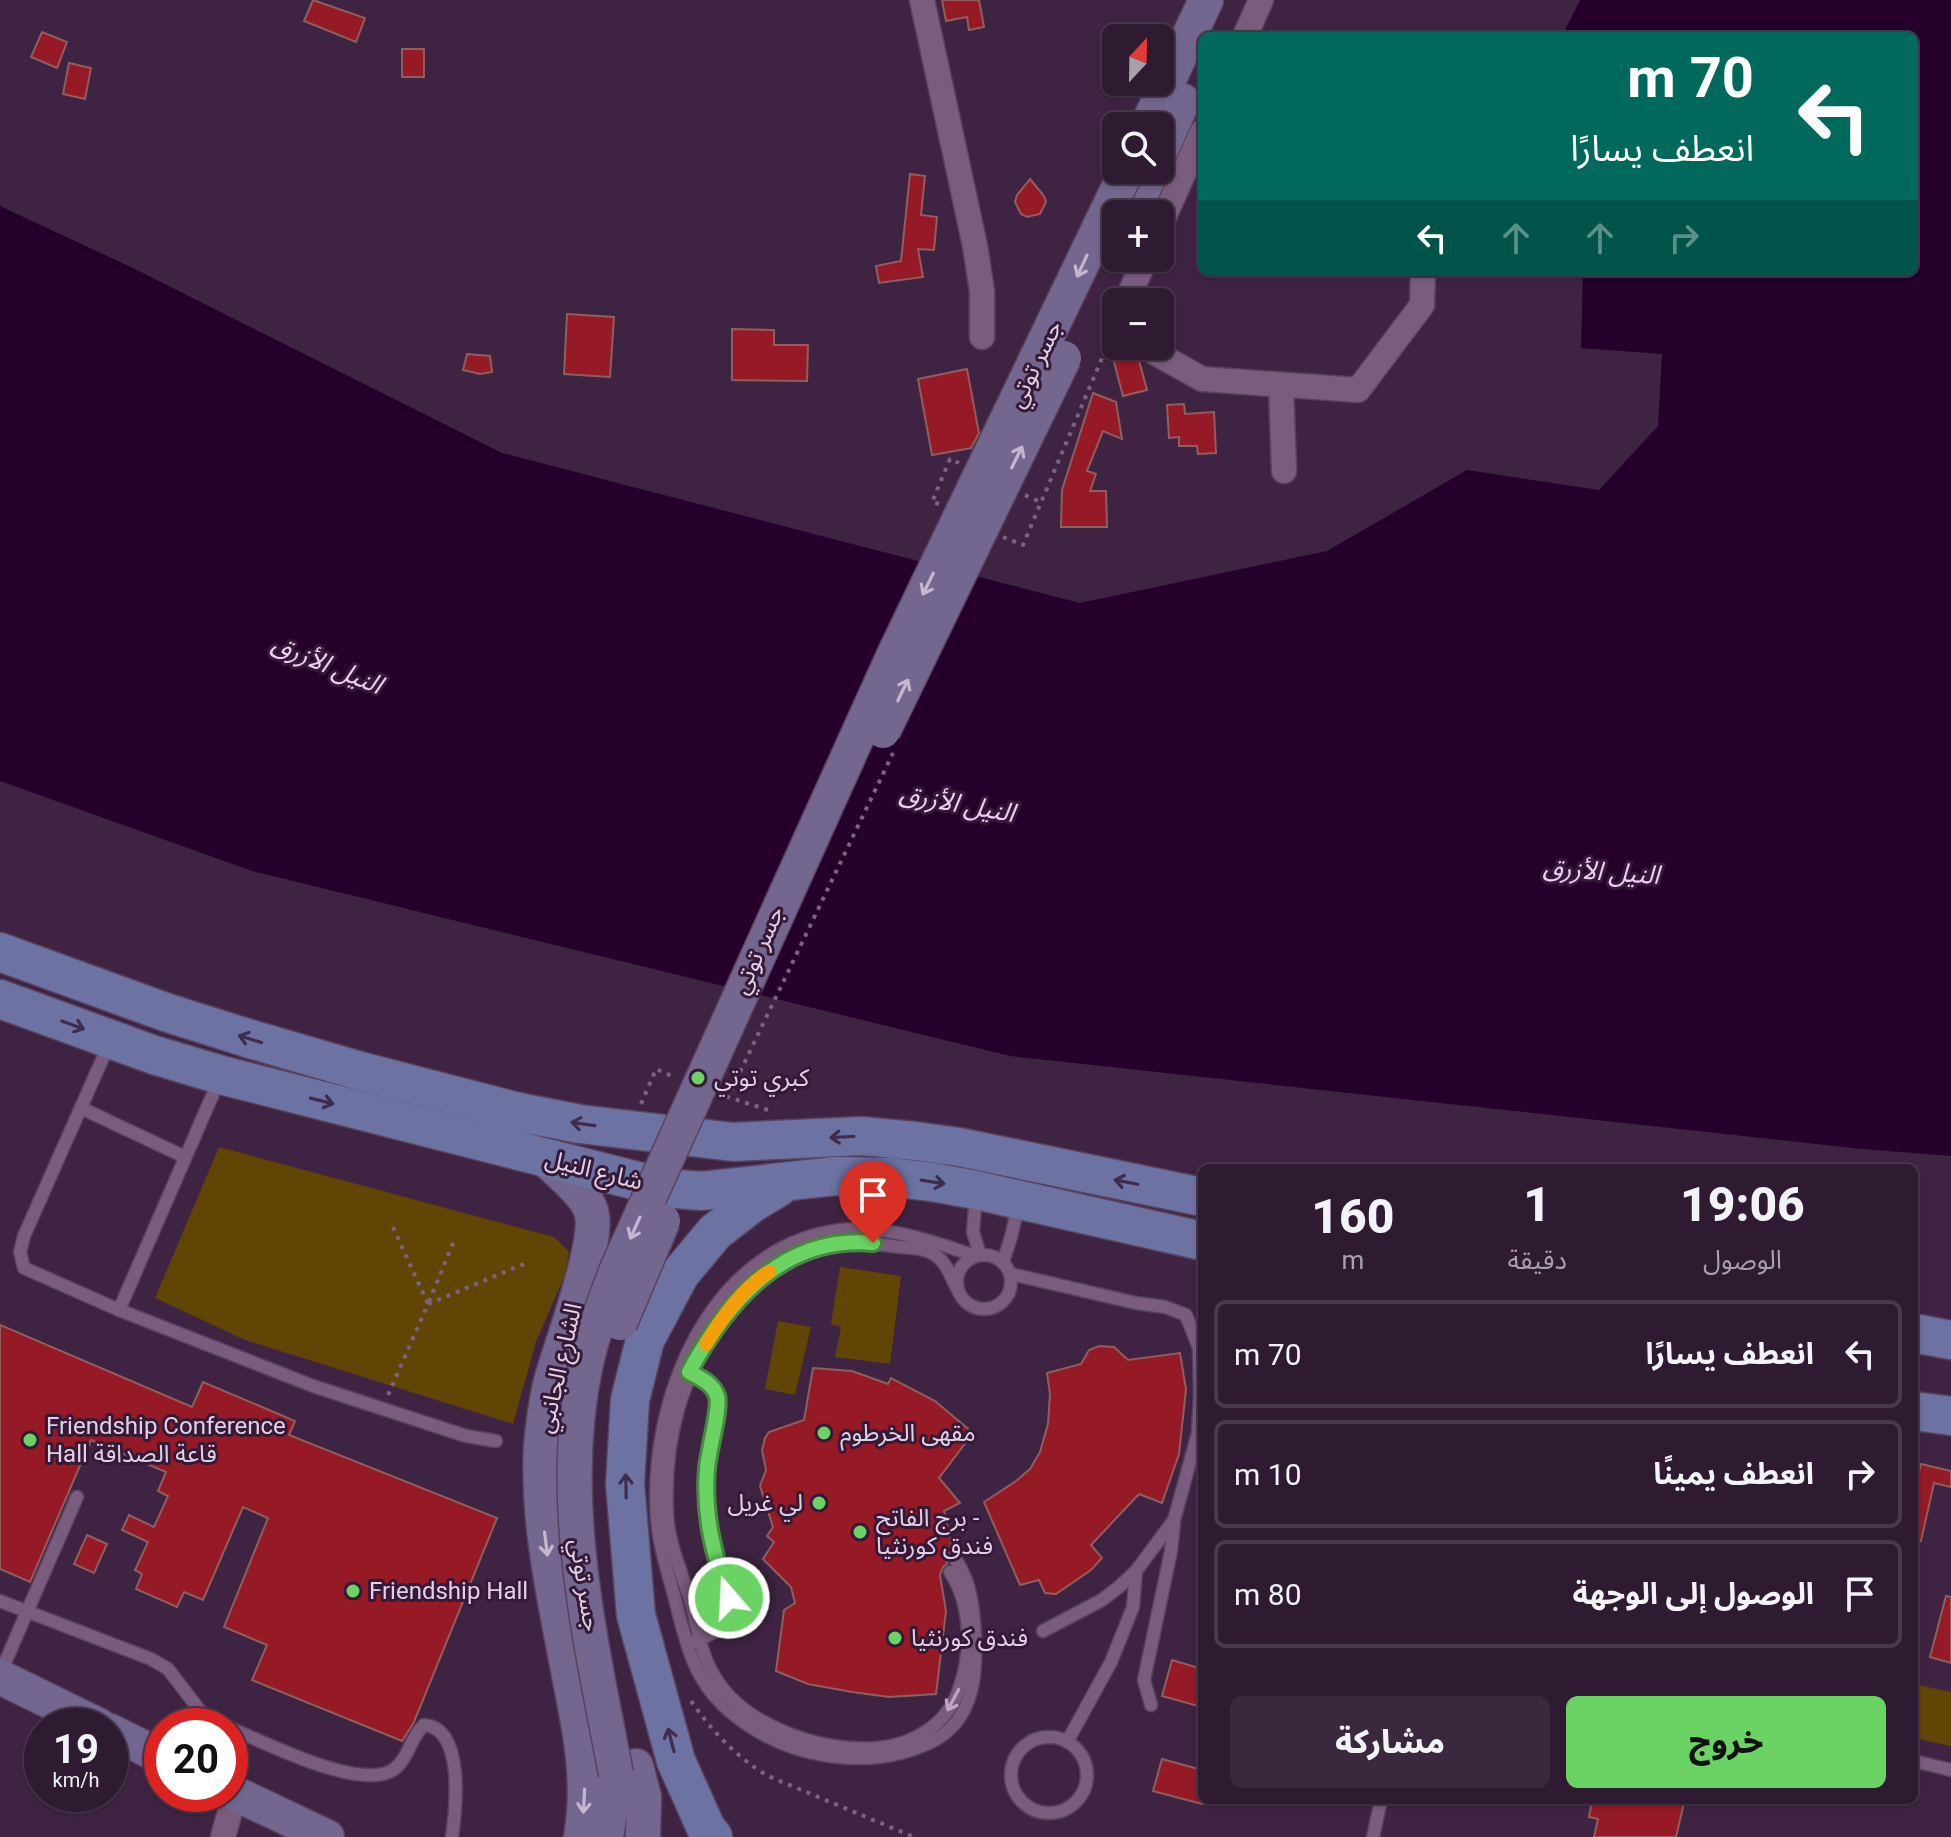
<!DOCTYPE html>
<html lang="ar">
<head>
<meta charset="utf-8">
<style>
	body { margin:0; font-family:Roboto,"Noto Sans Arabic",sans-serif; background:#3a283e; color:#f1f3f6; direction:rtl; height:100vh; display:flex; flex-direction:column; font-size:30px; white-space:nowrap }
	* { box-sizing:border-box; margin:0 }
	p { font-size:26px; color:#a7a1ac }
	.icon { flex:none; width:44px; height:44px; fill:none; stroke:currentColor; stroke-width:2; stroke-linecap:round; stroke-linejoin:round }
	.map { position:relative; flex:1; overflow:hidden; direction:ltr }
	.sheet { position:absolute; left:1198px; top:1164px; width:720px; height:640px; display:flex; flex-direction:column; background:#2e1b32; border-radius:12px; box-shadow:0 2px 6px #0004,0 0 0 2px #49394d; direction:rtl }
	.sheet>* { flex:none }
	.hud { position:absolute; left:1198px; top:32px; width:720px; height:244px; border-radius:12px; box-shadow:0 2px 6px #0004,0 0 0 2px #49394d; direction:rtl; background:#00695c; color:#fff; overflow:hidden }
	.needle { width:52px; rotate:22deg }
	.buttons { position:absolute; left:1102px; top:24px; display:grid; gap:16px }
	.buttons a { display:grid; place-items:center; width:72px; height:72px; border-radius:12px; background:#2e1b32; box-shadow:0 2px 6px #0004,0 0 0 2px #49394d; font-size:40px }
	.speed { position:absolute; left:24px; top:1708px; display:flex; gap:16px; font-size:40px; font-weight:700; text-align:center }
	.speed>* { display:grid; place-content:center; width:104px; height:104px; border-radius:50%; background:#2e1b32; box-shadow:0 2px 6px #0004,0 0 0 2px #49394d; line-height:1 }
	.speed small { font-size:20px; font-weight:400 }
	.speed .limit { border:12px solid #d22; background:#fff; color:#111 }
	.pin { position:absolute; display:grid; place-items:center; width:68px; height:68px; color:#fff; margin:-82px -34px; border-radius:50% 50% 50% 0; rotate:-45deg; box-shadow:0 0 8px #0007 }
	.pin .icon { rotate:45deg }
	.me { position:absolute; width:88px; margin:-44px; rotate:341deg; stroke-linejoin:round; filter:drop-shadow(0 0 6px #0008) }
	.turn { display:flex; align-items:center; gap:28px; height:168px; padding:0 32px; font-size:36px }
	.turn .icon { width:104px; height:104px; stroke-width:2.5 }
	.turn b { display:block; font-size:56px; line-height:68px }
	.lanes { display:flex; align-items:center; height:76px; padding:0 32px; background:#0003; justify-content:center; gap:40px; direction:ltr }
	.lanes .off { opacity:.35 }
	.eta { display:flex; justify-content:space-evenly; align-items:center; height:136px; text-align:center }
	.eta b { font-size:48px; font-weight:800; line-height:56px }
	.cta { display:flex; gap:16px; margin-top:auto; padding:16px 32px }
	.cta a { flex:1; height:92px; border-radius:12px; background:#6bd363; color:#111; font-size:32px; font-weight:800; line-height:92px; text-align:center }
	.cta a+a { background:#3a283e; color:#f1f3f6 }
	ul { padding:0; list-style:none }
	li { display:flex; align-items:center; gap:24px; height:108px; margin:0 16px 12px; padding:0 16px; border:4px solid #49394d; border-radius:12px }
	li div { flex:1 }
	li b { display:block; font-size:30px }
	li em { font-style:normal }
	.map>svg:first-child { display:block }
	.green { fill:#614504 }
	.water { fill:#25002b }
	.building { fill:#961926; stroke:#8f5f5d; stroke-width:2 }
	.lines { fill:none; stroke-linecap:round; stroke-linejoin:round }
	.lane-casing { stroke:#59425d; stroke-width:15 }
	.street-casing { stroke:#59425d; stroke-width:27 }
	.secondary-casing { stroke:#59425d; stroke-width:37 }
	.primary-casing { stroke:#59425d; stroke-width:41 }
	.path { stroke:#7b647e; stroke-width:4; stroke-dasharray:4 6; stroke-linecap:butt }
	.lane { stroke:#7a5c7e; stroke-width:12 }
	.street { stroke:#7a5c7e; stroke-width:24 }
	.secondary { stroke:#736790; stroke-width:34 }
	.primary { stroke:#6c73a2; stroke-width:38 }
	.secondary-bridge-casing { stroke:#59425d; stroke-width:37; stroke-linecap:butt }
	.secondary-bridge { stroke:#736790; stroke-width:34 }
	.oneway { stroke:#c6b6d0 }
	.oneway2 { stroke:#3f2c4c }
	.oneway3 { stroke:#bea8c1 }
	.route-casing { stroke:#468940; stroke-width:20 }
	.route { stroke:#6bd363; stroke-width:14 }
	.slow { stroke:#f59e0b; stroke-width:14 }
	.poi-dot { fill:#6bd363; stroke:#341a37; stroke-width:3 }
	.labels { text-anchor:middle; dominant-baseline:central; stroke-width:6; stroke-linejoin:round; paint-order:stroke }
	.street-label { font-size:24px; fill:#e2d1e5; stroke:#341a37 }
	.poi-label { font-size:24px; fill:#e2d1e5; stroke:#341a37; text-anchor:start }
	.water-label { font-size:26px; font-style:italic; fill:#f4ccfa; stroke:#341a37 }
</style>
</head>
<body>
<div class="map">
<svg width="1951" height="1837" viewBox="0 0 1951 1837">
	<rect width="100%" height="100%" fill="#3e2442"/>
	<g class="green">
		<polygon points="219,1147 554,1237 569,1252 564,1277 536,1342 513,1424 245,1340 155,1298"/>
		<polygon points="840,1267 901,1276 890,1364 835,1357 841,1327 831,1324"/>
		<polygon points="778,1321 811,1327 795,1395 765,1389"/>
		<polygon points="1914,1684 1951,1692 1951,1746 1914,1738"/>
	</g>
	<polygon class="water" points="1580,0 1951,0 1951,1156 1862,1149 1010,1056 252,871 0,781 0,206 137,270 502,453 1080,603 1327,551 1467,470 1599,490 1658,426 1662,354 1581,348 1583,272 1914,272 1914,36 1562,36"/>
	<g class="building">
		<polygon points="313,0 365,18 356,42 304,21"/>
		<polygon points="942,0 979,0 984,27 969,30 967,17 946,21"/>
		<polygon points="42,32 67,42 57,68 31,57"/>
		<rect x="402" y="49" width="22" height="28"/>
		<polygon points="69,63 91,68 85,99 63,94"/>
		<polygon points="910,174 925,176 921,215 937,217 934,250 918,249 923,277 879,283 876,266 901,261"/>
		<polygon points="1030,179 1044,196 1046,202 1040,214 1027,217 1021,214 1015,202 1017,195"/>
		<polygon points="567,314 614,317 610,377 564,374"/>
		<polygon points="732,329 774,330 774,345 808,345 807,381 732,380"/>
		<polygon points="1137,353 1147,390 1123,396 1113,358"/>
		<polygon points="467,354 490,356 492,372 480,374 463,370"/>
		<polygon points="967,369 979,433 971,448 932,455 918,379"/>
		<polygon points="1093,393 1116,402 1122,439 1103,431 1087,471 1096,474 1090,491 1106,491 1107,527 1061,527 1062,490"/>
		<polygon points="1184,404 1185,414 1214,412 1216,453 1198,454 1197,446 1179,446 1179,437 1169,438 1167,405"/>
		<polygon points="0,1325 192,1407 203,1382 295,1421 289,1435 497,1518 414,1722 402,1741 252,1680 267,1645 224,1627 268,1518 243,1507 203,1600 184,1592 177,1607 136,1589 142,1574 135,1570 148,1542 122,1530 129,1515 154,1527 168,1496 158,1491 166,1472 91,1440 30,1582 0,1569"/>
		<polygon points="1099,1346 1114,1347 1128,1360 1180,1353 1186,1389 1179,1454 1162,1503 1139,1494 1091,1545 1102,1558 1091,1570 1056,1594 1045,1593 1039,1580 1020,1585 984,1502 1016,1481 1030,1469 1040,1452 1048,1424 1050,1394 1047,1373 1081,1364 1089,1350"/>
		<polygon points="813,1368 852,1371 888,1384 891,1378 935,1401 973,1433 939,1478 960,1503 944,1511 951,1540 951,1546 944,1552 947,1564 943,1567 940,1575 946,1611 936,1694 889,1697 852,1692 808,1684 776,1671 784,1610 795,1603 791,1587 763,1559 774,1542 767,1536 773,1527 760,1486 766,1470 762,1450 765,1438 769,1432 804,1420"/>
		<polygon points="1921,1464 1951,1471 1951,1487 1934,1483 1921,1541 1914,1540 1914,1492"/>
		<polygon points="87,1535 107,1544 94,1573 74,1564"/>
		<polygon points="1946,1596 1951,1597 1951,1663 1930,1657"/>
		<polygon points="1172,1660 1202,1669 1202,1707 1162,1696"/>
		<polygon points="1162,1759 1202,1770 1202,1804 1153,1791"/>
		<polygon points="1592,1800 1669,1800 1684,1803 1676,1837 1594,1837 1598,1819 1589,1817"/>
	</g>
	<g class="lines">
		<g class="lane-casing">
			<g id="lane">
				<polyline points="110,1042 24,1236 20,1252 24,1268 119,1310 313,1386 466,1436 496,1441"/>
				<polyline points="81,1108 185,1157"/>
				<polyline points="976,1195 973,1232 980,1255"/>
				<circle cx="984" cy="1282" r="27"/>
				<polyline points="1003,1262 1011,1237 1019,1203"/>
				<polyline points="1011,1274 1136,1303 1165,1307 1186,1315 1199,1348 1200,1395 1198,1433 1174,1520 1136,1571 1120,1586 1102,1600 1043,1631"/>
				<polyline points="119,1310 220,1078"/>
				<polyline points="689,1372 712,1386 718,1398 708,1452 707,1506 718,1566 731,1605 727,1626 694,1642"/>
				<path d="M 952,1555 C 968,1575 972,1597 974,1622 C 978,1668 977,1721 929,1743 C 894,1759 861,1761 823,1755 C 772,1746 716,1714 695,1665 C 685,1643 680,1618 674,1595 C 667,1570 659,1544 657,1519 C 648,1402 708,1247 840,1230 C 885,1225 933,1241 975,1256"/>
				<path d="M 950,1572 C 972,1604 972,1654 959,1689 C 947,1725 913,1745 876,1748 C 821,1753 741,1725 713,1674 C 700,1652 697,1624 690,1599 C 681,1571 668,1542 667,1512 C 664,1437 681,1375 726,1315 C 743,1292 763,1272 789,1259 C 827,1241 859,1241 900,1247 C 914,1248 929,1248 940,1259 C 948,1266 952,1280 958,1290"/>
				<polyline points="0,1601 151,1659 168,1669 201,1712 224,1726"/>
				<polyline points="0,1674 77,1497"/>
				<polyline points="1151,1705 1144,1680 1171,1551 1174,1523"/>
				<path d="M 230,1728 C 266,1743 359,1791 393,1770 C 409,1759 410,1737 424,1725 C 465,1728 456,1809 452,1837"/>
				<circle cx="1049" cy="1775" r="38"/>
				<polyline points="1067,1742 1111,1662 1133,1607 1136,1571"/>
				<polyline points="1914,1761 1951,1770"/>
				<polyline points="1373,1837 1381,1800"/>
			</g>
		</g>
		<g class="street-casing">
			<g id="street">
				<polyline points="922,0 975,246 982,291 982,337"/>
				<polyline points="1245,36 1261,0"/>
				<polyline points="1160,226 1202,132"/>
				<polyline points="1132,302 1129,295 1146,258"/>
				<polyline points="1150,346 1152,351 1202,379 1358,390 1422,305 1423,272"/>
				<polyline points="1281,385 1284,471"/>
				<polyline points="223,1837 235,1793"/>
			</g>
		</g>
		<g class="secondary-casing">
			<g id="secondary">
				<polyline points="1147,126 1206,0"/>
				<polyline points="1160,152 1183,101"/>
				<polyline points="1132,214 1152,170"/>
				<path d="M 543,1157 C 556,1170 586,1193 591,1211 C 601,1240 561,1345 551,1381 C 546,1401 543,1425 541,1446 C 537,1523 555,1600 569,1675 C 580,1729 591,1782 581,1837"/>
				<polyline points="0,1677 100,1726"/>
				<polyline points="110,1731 162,1757"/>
				<polyline points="636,1766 644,1797 643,1837"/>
				<polyline points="230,1791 327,1837"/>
				<polyline points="606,1837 616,1774"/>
			</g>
		</g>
		<g class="primary-casing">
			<g id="primary">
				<polyline points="0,952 168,1013 247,1038 360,1071 518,1112 580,1124 733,1142 861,1136 915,1141 959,1147 1202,1197"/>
				<polyline points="0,999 154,1055 221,1075 665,1188 701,1191 836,1176 888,1177 932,1182 976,1190 1202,1241"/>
				<polyline points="1914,1333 1951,1340"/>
				<polyline points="1914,1411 1951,1416"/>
				<polyline points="713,1837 706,1828 676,1761 636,1615 625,1484 630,1400 645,1340 680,1274 715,1232 751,1204 779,1187"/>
			</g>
		</g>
		<g class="path">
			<polyline points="1025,495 1040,502"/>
			<polyline points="939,504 932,502 950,459 959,463"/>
			<polyline points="1003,537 1023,545 1116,325"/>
			<polyline points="641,1104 656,1069 676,1078"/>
			<polyline points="768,1110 728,1097 893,753"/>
			<polyline points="429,1302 455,1238"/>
			<polyline points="428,1304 529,1262"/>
			<polyline points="388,1395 428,1304 392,1225"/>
			<path d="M 691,1701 C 712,1731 736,1757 768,1776 L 914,1837"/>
		</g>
		<use href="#lane" class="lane"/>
		<use href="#street" class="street"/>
		<use href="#secondary" class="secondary"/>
		<use href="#primary" class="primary"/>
		<g class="secondary-bridge-casing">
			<g id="secondary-bridge">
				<polyline points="883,731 1064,358"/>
				<polyline points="620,1323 663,1221"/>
				<path d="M 616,1774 C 591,1642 557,1501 585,1368 C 592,1334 605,1301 617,1269 L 894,655 L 1127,170"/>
			</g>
		</g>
		<use href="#secondary-bridge" class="secondary-bridge"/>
	</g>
	<defs><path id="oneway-shaft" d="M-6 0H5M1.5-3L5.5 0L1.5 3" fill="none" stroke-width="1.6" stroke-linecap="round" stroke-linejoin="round" transform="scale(2)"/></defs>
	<g class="oneway">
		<use href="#oneway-shaft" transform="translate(1082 266) rotate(115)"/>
		<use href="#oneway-shaft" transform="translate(1017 457) rotate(-64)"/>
		<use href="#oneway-shaft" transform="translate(928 584) rotate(116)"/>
		<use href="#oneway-shaft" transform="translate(903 690) rotate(-64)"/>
		<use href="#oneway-shaft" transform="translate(635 1228) rotate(114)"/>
		<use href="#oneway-shaft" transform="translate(546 1544) rotate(83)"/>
		<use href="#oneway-shaft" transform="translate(584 1801) rotate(93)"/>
	</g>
	<g class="oneway2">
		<use href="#oneway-shaft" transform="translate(73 1025) rotate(20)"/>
		<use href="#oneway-shaft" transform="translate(250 1039) rotate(-163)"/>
		<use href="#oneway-shaft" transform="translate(322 1101) rotate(14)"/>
		<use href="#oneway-shaft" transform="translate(583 1124) rotate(-172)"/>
		<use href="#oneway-shaft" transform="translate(842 1137) rotate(177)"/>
		<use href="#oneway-shaft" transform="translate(933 1182) rotate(9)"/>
		<use href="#oneway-shaft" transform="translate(1126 1182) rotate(-169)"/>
		<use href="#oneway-shaft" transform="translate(626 1486) rotate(-91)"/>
		<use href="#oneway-shaft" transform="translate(671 1740) rotate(-105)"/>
	</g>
	<use class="oneway3" href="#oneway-shaft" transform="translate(953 1700) rotate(118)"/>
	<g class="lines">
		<g class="route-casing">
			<path id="route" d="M 729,1598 C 714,1557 703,1514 707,1469 C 708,1452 721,1408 717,1396 C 713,1383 700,1378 689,1372 C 728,1300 784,1235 873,1243"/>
		</g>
		<use href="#route" class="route"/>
		<path class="slow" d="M 706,1344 C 722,1317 743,1288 769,1272"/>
	</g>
	<g class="poi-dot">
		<circle cx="698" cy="1078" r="8"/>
		<circle cx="824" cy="1433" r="8"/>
		<circle cx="30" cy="1440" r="8"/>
		<circle cx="819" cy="1503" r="8"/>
		<circle cx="860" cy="1532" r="8"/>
		<circle cx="353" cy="1591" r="8"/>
		<circle cx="895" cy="1638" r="8"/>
	</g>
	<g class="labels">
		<g class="street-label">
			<text transform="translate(1035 364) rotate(-64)">جسر توتي</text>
			<text transform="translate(758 950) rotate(-66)">جسر توتي</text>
			<text transform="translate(594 1170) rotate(14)">شارع النيل</text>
			<text transform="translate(559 1368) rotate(-77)">الشارع الجانبي</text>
			<text transform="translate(585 1585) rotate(81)">جسر توتي</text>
		</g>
		<g class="poi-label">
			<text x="714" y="1078">كبري توتي</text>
			<text x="46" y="1426">Friendship Conference<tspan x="46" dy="28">Hall قاعة الصداقة</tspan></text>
			<text x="840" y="1433">مقهى الخرطوم</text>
			<text x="803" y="1503" text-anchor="end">لي غريل</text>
			<text x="876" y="1518">برج الفاتح -<tspan x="876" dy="28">فندق كورنثيا</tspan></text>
			<text x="369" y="1591">Friendship Hall</text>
			<text x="911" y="1638">فندق كورنثيا</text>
		</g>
		<g class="water-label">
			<text transform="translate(327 664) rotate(22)">النيل الأزرق</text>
			<text transform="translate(957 803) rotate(10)">النيل الأزرق</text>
			<text transform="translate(1601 871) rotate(4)">النيل الأزرق</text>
		</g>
	</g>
</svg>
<div class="buttons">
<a><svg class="needle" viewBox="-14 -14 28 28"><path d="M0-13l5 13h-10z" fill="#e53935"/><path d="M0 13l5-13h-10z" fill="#a7a1ac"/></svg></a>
<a><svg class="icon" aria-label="search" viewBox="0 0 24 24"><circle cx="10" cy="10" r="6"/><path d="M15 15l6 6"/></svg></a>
<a>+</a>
<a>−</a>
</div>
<div class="speed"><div>19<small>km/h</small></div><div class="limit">20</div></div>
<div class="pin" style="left:873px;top:1243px;background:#d93025"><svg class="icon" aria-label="arrive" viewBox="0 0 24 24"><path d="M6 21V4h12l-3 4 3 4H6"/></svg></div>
<svg class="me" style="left:729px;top:1598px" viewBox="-20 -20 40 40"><circle r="17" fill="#6bd363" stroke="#fff" stroke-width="3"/><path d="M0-11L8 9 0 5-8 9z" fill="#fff"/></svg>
<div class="hud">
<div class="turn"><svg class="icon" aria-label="left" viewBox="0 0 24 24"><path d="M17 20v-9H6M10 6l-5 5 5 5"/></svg><div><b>70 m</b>انعطف يسارًا</div></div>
<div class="lanes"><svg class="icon" aria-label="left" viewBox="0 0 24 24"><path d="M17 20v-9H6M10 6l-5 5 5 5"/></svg><svg class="icon off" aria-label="ahead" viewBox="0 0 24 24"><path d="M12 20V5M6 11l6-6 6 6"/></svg><svg class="icon off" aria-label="ahead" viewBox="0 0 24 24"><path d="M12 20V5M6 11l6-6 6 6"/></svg><svg class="icon off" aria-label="right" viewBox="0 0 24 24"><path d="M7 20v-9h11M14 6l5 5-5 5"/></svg></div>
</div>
<section class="sheet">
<div class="eta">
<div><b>19:06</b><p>الوصول</p></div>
<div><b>1</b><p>دقيقة</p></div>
<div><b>160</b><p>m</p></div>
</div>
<ul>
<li><svg class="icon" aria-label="left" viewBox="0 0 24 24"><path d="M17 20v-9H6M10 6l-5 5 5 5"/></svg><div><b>انعطف يسارًا</b></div><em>70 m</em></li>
<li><svg class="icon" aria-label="right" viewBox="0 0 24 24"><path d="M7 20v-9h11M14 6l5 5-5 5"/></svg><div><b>انعطف يمينًا</b></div><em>10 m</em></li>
<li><svg class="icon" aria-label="arrive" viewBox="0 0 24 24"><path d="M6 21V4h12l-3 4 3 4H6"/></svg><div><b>الوصول إلى الوجهة</b></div><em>80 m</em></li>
</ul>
<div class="cta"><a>خروج</a><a>مشاركة</a></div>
</section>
</div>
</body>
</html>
